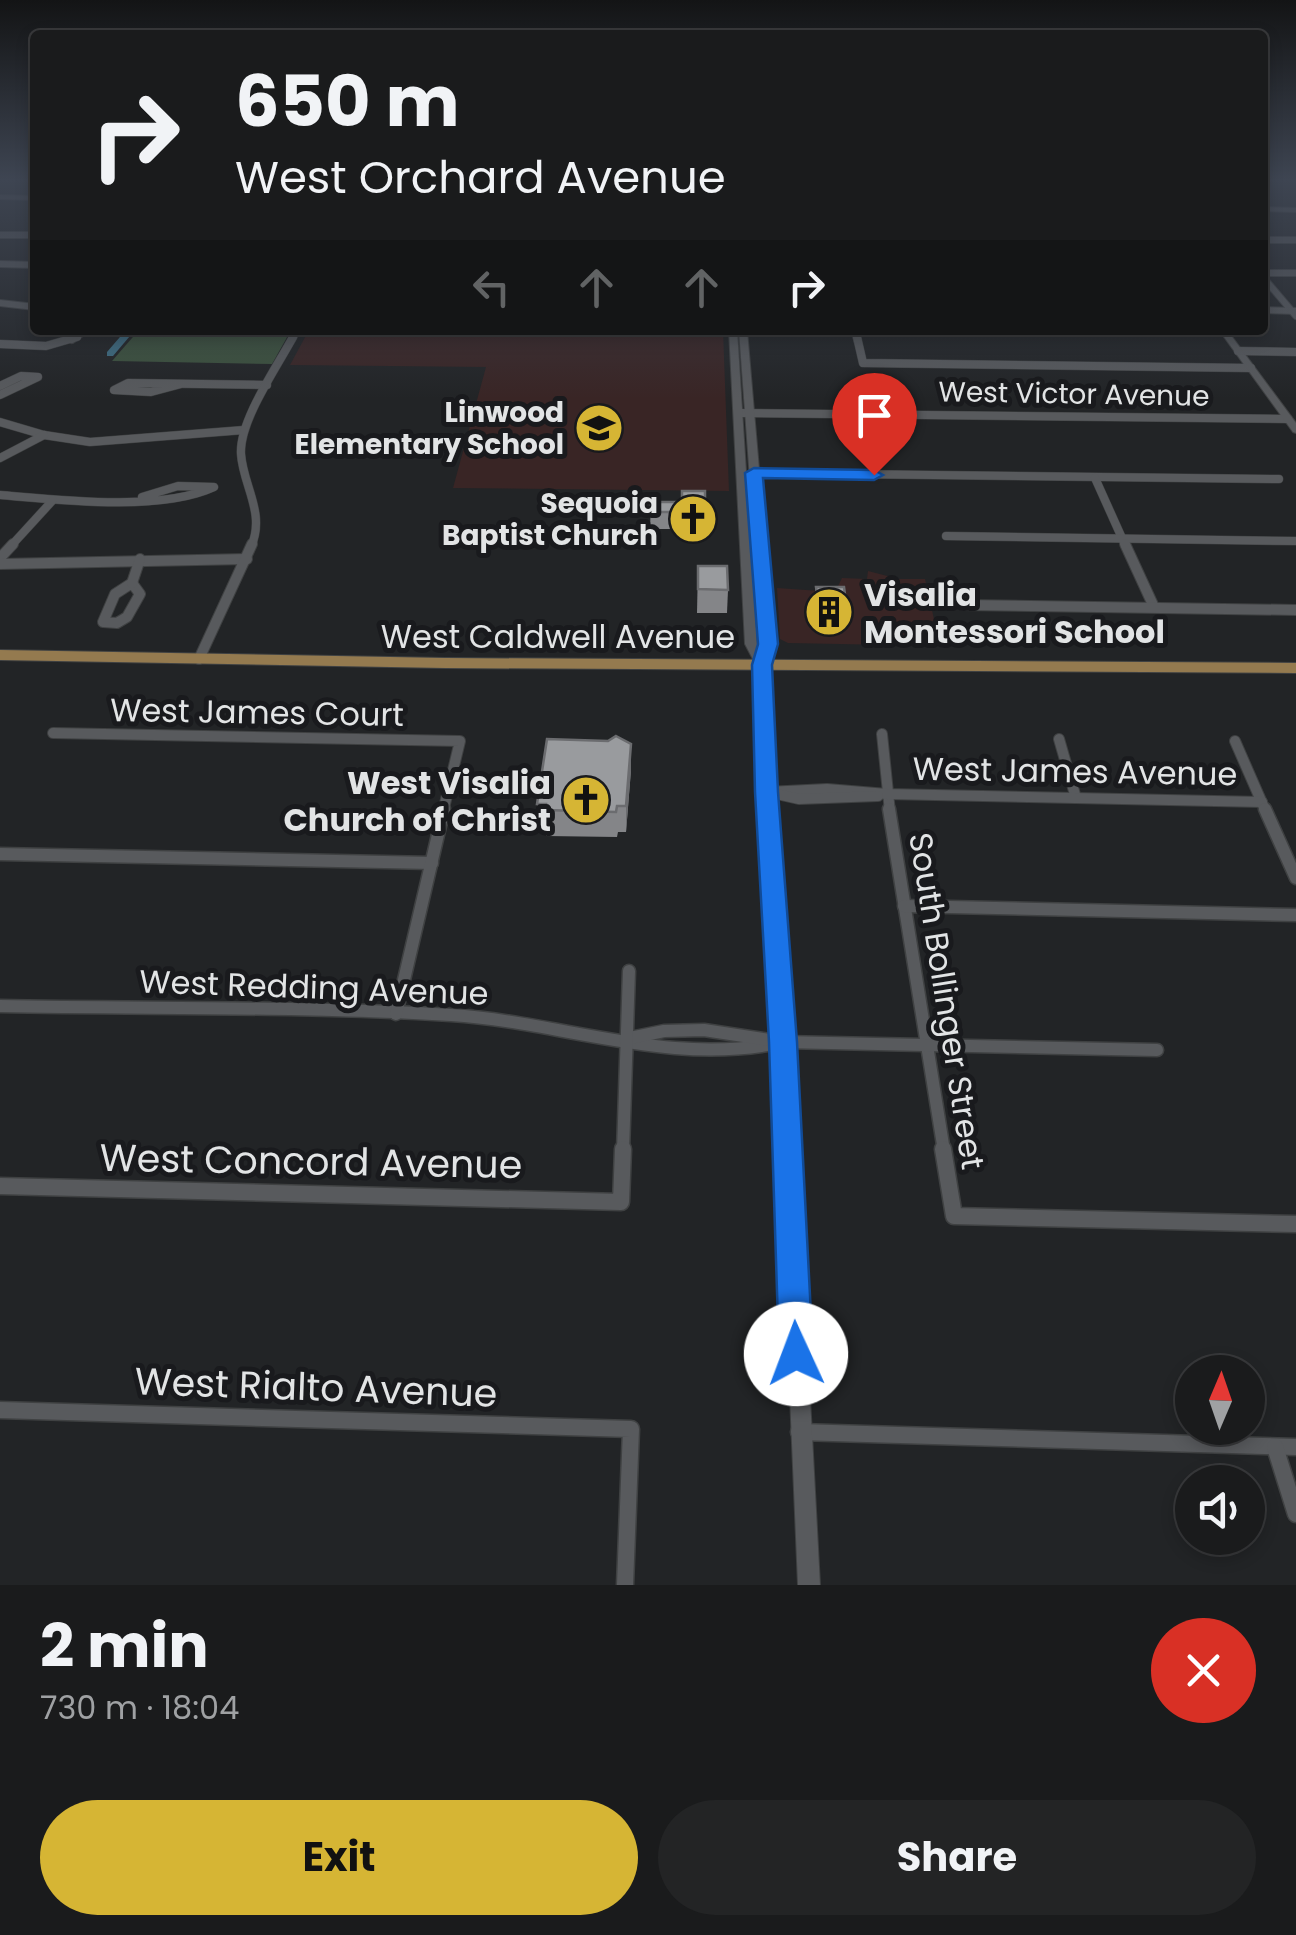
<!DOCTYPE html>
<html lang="en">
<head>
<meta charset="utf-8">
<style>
	body { margin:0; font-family:Poppins,sans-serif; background:#232425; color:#f1f3f6; height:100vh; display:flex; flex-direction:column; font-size:38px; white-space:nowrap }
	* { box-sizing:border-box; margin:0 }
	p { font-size:32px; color:#9fa1a3 }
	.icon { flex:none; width:55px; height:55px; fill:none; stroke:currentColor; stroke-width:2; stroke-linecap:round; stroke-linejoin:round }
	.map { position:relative; height:1585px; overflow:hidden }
	.side { display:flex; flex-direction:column; background:#1a1b1c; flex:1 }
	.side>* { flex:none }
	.banner { position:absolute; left:30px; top:30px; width:1238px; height:305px; border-radius:10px; box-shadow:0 5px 15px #0003,0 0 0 2px #38393b; background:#1a1b1c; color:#f1f3f6; overflow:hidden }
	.needle { width:65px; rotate:2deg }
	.buttons { position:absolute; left:1175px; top:1355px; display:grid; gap:20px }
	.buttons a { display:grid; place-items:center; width:90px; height:90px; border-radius:50%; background:#1a1b1c; box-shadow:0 5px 15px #0003,0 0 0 2px #38393b; font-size:50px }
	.pin { position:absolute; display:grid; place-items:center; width:85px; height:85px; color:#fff; margin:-102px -42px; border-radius:50% 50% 50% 0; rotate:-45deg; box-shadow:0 0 10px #0007 }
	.pin .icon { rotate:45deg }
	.me { position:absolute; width:110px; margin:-55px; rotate:358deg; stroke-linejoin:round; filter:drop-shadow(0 0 8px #0008) }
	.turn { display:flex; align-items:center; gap:35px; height:210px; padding:0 40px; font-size:45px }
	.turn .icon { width:130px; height:130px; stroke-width:2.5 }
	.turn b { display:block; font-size:70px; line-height:85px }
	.lanes { display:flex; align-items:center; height:95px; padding:0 40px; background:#0003; justify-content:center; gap:50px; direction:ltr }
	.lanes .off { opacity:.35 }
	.round { display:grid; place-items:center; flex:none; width:105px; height:105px; border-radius:52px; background:#232425 }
	.headline { display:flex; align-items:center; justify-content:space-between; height:170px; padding:0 40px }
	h1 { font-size:60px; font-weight:700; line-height:75px }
	.button { display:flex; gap:20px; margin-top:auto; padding:20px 40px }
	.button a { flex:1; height:115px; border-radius:60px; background:#d6b534; color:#111; font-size:40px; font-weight:700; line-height:115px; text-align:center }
	.button a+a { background:#232425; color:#f1f3f6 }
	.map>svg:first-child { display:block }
	.education { fill:#392525 }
	.green { fill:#3c513d }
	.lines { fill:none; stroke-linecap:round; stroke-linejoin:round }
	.canal { fill:#3e6d82; fill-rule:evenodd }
	.minor-far4-casing { stroke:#3f4142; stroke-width:8 }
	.minor-far3-casing { stroke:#3f4142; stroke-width:9 }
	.minor-far2-casing { stroke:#3f4142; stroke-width:12 }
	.minor-far1-casing { stroke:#3f4142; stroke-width:15 }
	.minor-casing { stroke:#3f4142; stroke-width:19 }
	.tertiary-casing { stroke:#3f4142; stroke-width:2 }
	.primary-casing { stroke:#3f4142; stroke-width:2 }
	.minor-far4 { stroke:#585a5d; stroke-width:6 }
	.minor-far3 { stroke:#585a5d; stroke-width:8 }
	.minor-far2 { stroke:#585a5d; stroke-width:10 }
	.minor-far1 { stroke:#585a5d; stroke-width:12 }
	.minor { stroke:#585a5d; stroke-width:16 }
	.tertiary { fill:#585a5d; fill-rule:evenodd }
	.primary { fill:#947a4f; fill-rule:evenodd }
	.wall { fill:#848588 }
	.shaded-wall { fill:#6b6c6f }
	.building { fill:#999b9e; stroke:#6b6c6f; stroke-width:2.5 }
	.route { fill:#1a73e8; stroke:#114b97; stroke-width:2.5 }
	.labels { text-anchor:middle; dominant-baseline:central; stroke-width:10; stroke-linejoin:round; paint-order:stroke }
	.far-street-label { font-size:28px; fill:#e2e4e5; stroke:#191a1d }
	.far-poi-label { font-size:28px; font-weight:bold; fill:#e2e4e5; stroke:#191a1d; text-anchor:end }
	.poi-label { font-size:32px; font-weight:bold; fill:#e2e4e5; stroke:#191a1d; text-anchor:start }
	.street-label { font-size:32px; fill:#e2e4e5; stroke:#191a1d }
	.near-street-label { font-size:38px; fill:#e2e4e5; stroke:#191a1d }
</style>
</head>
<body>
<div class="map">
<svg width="1296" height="1585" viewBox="0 0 1296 1585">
	<rect width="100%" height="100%" fill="#222426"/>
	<g class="education">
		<polygon points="309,330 723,330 729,491 453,488 486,367 290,365"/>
		<polygon points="868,571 899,579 925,579 940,646 788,643 780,639 777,588 835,592 842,578 867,579"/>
	</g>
	<polygon class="green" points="139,330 291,330 272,364 112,361"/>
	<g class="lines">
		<polygon class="canal" points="126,330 135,330 113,356 107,356 107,352"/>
		<g class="minor-far4-casing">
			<g id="minor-far4">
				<polyline points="0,235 35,235"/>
				<polyline points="1262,240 1296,240"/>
				<polyline points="0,264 35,265"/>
				<polyline points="1262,273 1296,273"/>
				<polyline points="1262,276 1296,316"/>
				<polyline points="0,303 35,307"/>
				<polyline points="1262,310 1296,311"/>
				<polyline points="855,330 857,340"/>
				<polyline points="72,340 86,330"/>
				<polyline points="292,340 297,330"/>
			</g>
		</g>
		<g class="minor-far3-casing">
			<g id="minor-far3">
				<polyline points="857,337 863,363 1251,368"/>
				<polyline points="0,344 46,346 77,337"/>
				<polyline points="1238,351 1296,352"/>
				<polyline points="181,384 151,392 114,390 128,383 267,385"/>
				<polyline points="0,386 21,376 38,377 0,395"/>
				<polyline points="739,413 1288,419"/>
				<polyline points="0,422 44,435 90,442 244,430"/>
				<polyline points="0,458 44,435"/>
				<polyline points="754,473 1279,479"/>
				<polyline points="1095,478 1126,547"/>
				<path d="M 0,495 C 59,500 160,512 214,487 L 178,486 L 142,497"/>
				<polyline points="946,536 1296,541"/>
				<polyline points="10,547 53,500"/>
				<path d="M 251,547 C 266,513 243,486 241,454 C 239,421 277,367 293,337"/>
			</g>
		</g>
		<g class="minor-far2-casing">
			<g id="minor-far2">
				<polyline points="1125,544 1154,607"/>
				<polyline points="0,558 13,544"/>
				<polyline points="0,564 247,559"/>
				<polygon points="132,583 140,594 127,617 117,623 103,622 115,594"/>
				<polyline points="132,583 140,559"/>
				<polyline points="963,605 1296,610"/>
				<polyline points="199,659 252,544"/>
				<polyline points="53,733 460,741 443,812"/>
				<polyline points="882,734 890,812"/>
				<polyline points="1059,739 1076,798"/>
				<polyline points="1235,741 1266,812"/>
				<polyline points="767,792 827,789 887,794 1262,802"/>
				<polyline points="777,794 799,799 878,796"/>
			</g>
		</g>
		<g class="minor-far1-casing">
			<g id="minor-far1">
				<polyline points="889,809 944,1151"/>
				<polyline points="1265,809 1296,878"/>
				<polyline points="0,854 432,863"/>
				<polyline points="904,906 1296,915"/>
				<path d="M 0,1006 C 150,1009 301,1006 451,1015 C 562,1022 671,1067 783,1042"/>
				<polyline points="396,1014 444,809"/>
				<polyline points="625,1039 664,1031 704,1030 783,1042 1157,1050"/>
				<polyline points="623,1151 629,971"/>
			</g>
		</g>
		<g class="minor-casing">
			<g id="minor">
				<polyline points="943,1149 954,1216 1296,1224"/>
				<polyline points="0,1186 621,1202 623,1149"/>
				<polyline points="0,1410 631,1429 625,1585"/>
				<polyline points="799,1432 1296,1447"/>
				<polyline points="1275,1447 1296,1514"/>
			</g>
		</g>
		<g class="tertiary-casing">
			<g id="tertiary">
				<polygon points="0,195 35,196 35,200 0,199"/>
				<polygon points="1262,207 1296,208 1296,212 1262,211"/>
				<polygon points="729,330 737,330 757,644 760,650 762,643 739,330 747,330 774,643 768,665 774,792 791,1042 820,1585 798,1585 775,1042 760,792 756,665 745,644"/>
				<polygon points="1219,330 1227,330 1296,423 1296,433 1293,432"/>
			</g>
		</g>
		<g class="primary-casing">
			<polygon id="primary" points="0,650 445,658 1296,663 1296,673 445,668 0,660"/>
		</g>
		<use href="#minor-far4" class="minor-far4"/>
		<use href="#minor-far3" class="minor-far3"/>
		<use href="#minor-far2" class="minor-far2"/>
		<use href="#minor-far1" class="minor-far1"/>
		<use href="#minor" class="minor"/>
		<use href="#tertiary" class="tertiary"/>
		<use href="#primary" class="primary"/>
	</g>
	<g class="wall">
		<polygon points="651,502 705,512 704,529 650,529"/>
		<polygon points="698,566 728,590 727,613 697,613"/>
		<polygon points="816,587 846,602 844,619 817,619 815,605"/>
		<polygon points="631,770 626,832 618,832 617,837 546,836 546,830 539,830 537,804"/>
	</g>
	<polygon class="shaded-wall" points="631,744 631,770 626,832 626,806"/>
	<g class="building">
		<polygon points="682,491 705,491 705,512 650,512 651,502 682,502"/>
		<polygon points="698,566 727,566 728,590 698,589"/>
		<polygon points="816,587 844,587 846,602 818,601"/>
		<polygon points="616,736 631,744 626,806 617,806 616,812 545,810 546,804 537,804 547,739 608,741"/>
	</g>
	<linearGradient id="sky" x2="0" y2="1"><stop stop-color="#131415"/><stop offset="0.45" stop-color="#3e4552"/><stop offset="1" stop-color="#3e4552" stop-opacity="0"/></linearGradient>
	<rect width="1296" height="399" fill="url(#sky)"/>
	<polygon class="route" points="754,468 874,470 883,475 874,480 763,478 778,644 772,665 778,792 797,1042 813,1354 808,1365 796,1370 784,1365 779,1354 769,1042 755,792 752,665 758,644 745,473"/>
	<defs>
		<g id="school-disc" transform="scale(2.5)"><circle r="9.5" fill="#d6b534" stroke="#191a1d"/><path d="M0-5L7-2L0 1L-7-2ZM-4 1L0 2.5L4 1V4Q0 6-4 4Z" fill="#111"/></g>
		<g id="church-disc" transform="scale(2.5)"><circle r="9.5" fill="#d6b534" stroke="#191a1d"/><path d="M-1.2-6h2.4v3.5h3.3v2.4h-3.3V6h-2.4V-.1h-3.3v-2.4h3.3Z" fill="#111"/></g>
		<g id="building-disc" transform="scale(2.5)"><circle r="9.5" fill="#d6b534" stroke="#191a1d"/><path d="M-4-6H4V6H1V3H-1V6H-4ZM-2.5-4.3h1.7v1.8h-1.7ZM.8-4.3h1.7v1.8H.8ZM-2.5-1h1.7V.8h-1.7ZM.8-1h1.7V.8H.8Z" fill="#111"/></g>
	</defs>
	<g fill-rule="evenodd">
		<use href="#school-disc" x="599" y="428"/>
		<use href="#church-disc" x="693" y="519"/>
		<use href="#building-disc" x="829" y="612"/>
		<use href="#church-disc" x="586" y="800"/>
	</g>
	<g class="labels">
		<g class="far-street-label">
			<text transform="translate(1074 394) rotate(1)">West Victor Avenue</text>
		</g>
		<g class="far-poi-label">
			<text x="564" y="412">Linwood<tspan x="564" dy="32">Elementary School</tspan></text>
			<text x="658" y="503">Sequoia<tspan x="658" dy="32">Baptist Church</tspan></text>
		</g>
		<g class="poi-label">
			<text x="864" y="594">Visalia<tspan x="864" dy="37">Montessori School</tspan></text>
			<text x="551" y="782" text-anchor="end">West Visalia<tspan x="551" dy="37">Church of Christ</tspan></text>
		</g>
		<g class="street-label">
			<text x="558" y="636">West Caldwell Avenue</text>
			<text transform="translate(257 712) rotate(1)">West James Court</text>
			<text transform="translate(1075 771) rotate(1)">West James Avenue</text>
			<text transform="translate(314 987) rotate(2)">West Redding Avenue</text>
			<text transform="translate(947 1001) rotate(81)">South Bollinger Street</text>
		</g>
		<g class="near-street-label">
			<text transform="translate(311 1161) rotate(1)">West Concord Avenue</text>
			<text transform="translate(316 1387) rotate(2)">West Rialto Avenue</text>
		</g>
	</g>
</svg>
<div class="buttons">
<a><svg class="needle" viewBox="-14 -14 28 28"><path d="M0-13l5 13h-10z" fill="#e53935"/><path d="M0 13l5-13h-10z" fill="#9fa1a3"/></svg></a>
<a><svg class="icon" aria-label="sound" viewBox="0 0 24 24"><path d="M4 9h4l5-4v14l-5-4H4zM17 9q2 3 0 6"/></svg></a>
</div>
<div class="pin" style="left:874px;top:475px;background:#d93025"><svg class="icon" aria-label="arrive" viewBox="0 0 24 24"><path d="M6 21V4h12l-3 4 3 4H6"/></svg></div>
<svg class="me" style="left:796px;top:1354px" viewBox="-20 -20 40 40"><circle r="19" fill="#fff"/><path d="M0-13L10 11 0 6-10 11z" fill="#1a73e8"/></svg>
<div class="banner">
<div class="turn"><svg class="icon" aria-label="right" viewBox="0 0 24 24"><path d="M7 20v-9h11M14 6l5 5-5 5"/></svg><div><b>650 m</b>West Orchard Avenue</div></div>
<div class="lanes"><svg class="icon off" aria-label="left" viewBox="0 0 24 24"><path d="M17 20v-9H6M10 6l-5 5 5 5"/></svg><svg class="icon off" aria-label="ahead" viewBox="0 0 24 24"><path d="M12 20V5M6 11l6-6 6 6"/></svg><svg class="icon off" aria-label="ahead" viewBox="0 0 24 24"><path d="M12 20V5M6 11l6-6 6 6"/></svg><svg class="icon" aria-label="right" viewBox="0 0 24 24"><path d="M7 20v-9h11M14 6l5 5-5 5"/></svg></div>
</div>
</div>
<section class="side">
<div class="headline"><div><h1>2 min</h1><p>730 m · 18:04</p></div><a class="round" style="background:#d93025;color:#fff"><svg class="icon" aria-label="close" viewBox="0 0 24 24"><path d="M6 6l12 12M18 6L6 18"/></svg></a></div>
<div class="button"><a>Exit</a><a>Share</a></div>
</section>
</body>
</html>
